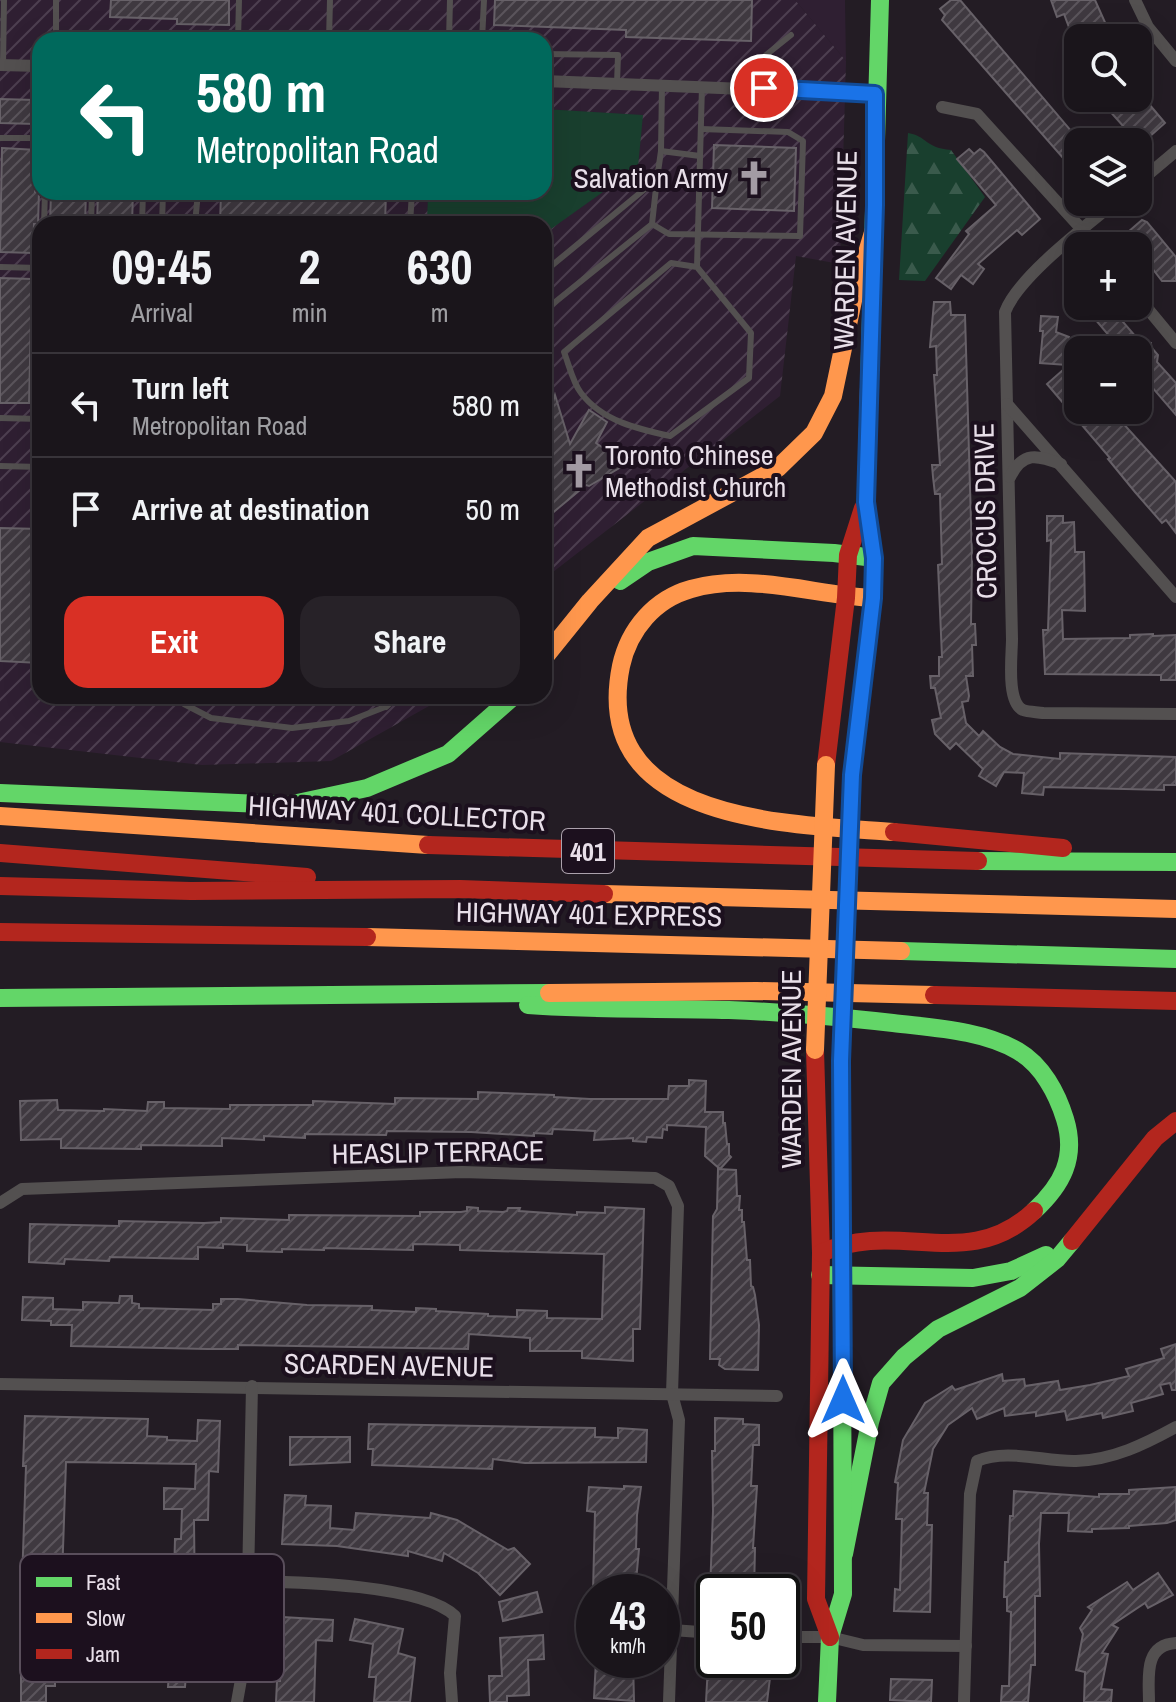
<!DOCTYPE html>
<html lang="en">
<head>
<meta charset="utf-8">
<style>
	body { margin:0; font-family:"Archivo Narrow",sans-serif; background:#272228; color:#f1f3f6; height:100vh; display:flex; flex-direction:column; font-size:30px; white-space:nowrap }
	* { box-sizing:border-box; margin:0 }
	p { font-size:26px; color:#9f9fa3 }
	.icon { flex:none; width:44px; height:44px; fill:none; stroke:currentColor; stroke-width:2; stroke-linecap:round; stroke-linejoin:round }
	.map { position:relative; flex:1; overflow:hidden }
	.drawer { position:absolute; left:32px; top:216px; width:520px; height:488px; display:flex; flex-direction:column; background:#1a151b; border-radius:24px; box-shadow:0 8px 32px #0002,0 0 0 2px #38343a }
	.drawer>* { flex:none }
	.banner { position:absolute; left:32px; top:32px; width:520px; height:168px; border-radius:24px; box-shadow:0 8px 32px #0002,0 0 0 2px #38343a; background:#00695c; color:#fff; overflow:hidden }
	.fabs { position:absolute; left:1064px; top:24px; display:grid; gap:16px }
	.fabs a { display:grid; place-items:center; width:88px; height:88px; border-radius:16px; background:#1a151b; box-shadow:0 8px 32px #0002,0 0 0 2px #38343a; font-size:40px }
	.speed { position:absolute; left:576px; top:1574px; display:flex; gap:16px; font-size:40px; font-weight:700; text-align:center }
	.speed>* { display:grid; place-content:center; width:104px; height:104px; border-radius:50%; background:#1a151b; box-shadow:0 8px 32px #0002,0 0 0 2px #38343a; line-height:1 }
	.speed small { font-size:20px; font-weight:400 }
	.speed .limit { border:4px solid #111; border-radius:12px; background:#fff; color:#111 }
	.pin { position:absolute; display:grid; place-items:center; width:68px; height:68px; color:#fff; margin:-34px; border:4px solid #fff; border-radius:50%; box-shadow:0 2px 8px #0007 }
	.me { position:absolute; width:88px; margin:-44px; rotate:0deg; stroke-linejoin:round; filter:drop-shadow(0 0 6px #0008) }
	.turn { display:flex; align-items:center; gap:28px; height:168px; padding:0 32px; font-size:36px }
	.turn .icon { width:104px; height:104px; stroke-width:2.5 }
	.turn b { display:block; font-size:56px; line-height:68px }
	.eta { display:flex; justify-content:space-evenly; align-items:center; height:136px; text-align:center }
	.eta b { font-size:48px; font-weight:800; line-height:56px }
	.cta { display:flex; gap:16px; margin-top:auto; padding:16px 32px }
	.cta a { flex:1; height:92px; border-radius:24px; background:#d93025; color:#fff; font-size:32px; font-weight:800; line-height:92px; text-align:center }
	.cta a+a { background:#272228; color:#f1f3f6 }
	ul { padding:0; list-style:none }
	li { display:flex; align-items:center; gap:24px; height:104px; padding:0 32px; border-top:2px solid #38343a }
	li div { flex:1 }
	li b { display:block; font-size:30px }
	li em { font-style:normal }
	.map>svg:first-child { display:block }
	.built { fill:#2f1f32 }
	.industrial { fill:url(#industrial-furrows); fill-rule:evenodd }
	.green { fill:#193f2e }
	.forest { fill:url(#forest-firs) }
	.building { fill:url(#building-hatch); stroke:#676168; stroke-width:2 }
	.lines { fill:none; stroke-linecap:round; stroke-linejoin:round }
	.lane { stroke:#535050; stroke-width:6 }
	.street { stroke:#535050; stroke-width:12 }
	.fast { stroke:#63d668; stroke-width:18 }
	.slow { stroke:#ff974d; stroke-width:18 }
	.jam { stroke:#b3261e; stroke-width:18 }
	.slow-bridge { stroke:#ff974d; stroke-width:18 }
	.route-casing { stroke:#114b97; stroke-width:20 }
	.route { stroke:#1a73e8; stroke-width:14 }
	.labels { text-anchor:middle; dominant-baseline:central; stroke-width:8; stroke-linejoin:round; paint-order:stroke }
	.shield { fill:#1c101e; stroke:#aba1ac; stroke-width:2 }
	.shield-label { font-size:26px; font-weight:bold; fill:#e8dfe9 }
	.poi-label { font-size:28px; fill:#e8dfe9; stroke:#1c101e; text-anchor:end }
	.street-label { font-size:28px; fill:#e8dfe9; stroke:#1c101e }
	.key { fill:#1c101e; stroke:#594e5b; stroke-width:2 }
	.key-label { font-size:22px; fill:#e8dfe9 }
</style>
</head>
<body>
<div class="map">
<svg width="1176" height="1702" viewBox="0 0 1176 1702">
	<defs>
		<pattern id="industrial-furrows" width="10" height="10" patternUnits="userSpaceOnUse" patternTransform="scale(2)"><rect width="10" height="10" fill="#2f1f32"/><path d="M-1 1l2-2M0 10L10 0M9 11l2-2" fill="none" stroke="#4d3f50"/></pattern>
		<pattern id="forest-firs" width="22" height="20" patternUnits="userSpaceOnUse" patternTransform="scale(2)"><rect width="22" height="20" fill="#193f2e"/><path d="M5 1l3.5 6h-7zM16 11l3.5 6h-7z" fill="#3a5a4c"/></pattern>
		<pattern id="building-hatch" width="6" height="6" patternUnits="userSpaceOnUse" patternTransform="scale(2)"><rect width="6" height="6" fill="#3f3940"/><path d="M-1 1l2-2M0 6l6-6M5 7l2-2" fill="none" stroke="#5b555c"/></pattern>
	</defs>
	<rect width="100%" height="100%" fill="#231c24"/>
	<polygon class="built" points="795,0 845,0 846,61"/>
	<path class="industrial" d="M 0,0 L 795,0 L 846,61 L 840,264 L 796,256 L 780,396 L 544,579 L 544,224 L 40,224 L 40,696 L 438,696 L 429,706 L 331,761 L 202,765 L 0,742 ZM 40,40 L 544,40 L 544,192 L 40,192 Z"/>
	<polygon class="green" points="544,109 643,115 638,167 544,234 544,224 427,224 428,192 544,192"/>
	<path class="forest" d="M 908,133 C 927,136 925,148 951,150 L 985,197 L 925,281 L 899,280 Z"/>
	<g class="building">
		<polygon points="111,0 229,0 229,25 177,24 177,19 110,17"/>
		<polygon points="495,0 752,0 751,41 626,37 626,30 494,25"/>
		<polygon points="951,0 960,0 1078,139 1078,175 942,20 945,15 940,9"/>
		<polygon points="1051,0 1095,0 1112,38 1073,38 1064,14 1057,17"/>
		<polygon points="1121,98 1144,98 1165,123 1140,145 1108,109"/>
		<polygon points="0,99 35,100 35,124 0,123"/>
		<polygon points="714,145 796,148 794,211 712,208"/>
		<polygon points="2,148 37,150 35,192 39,192 38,224 34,224 33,253 0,252"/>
		<polygon points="969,149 974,154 980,149 984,152 1040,219 1022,235 1017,230 978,264 984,269 973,284 961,275 951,289 936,278 969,234 966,231 996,205 957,159"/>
		<polygon points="51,192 86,192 85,224 50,224"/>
		<polygon points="98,192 133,192 132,224 97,224"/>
		<polygon points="221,192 386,192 385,224 220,224"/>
		<polygon points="1142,220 1147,222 1176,257 1176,281 1162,281 1152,268 1153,262 1140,246 1135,246 1127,237 1128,232"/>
		<polygon points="0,278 32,279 29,403 0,403"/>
		<polygon points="934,302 950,302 951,315 965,315 972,556 971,624 975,624 976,645 972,645 973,676 966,676 969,696 968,701 962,702 966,723 979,736 983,731 1000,747 1013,754 1060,759 1060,753 1176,757 1176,785 1164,785 1164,790 1044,787 1043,795 1022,793 1024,773 1004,772 996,786 979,776 983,769 956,743 950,749 935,734 932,720 941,718 935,688 931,688 930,676 939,676 939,657 942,657 938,565 942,564 940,494 935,494 933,477 932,465 940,465 934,375 937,375 936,346 930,347"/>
		<polygon points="1084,306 1115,306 1115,309 1124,311 1123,322 1142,344 1151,343 1151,347 1158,355 1157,362 1176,383 1176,415 1138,371 1138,350 1121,350"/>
		<polygon points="1041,316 1058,317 1056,332 1069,337 1067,365 1040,363 1043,331 1040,331"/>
		<polygon points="1071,363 1078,371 1078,410 1111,410 1176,482 1176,533 1166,520 1162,523 1135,492 1108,459 1110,458 1047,384"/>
		<polygon points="555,395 570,444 589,410 607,422 596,443 616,457 638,457 589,486 586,485 544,520 544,433"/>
		<polygon points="1047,516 1063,516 1063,523 1074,522 1075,552 1084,552 1085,611 1062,610 1063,639 1130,638 1130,635 1153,634 1153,636 1176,635 1176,680 1161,680 1161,675 1045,674 1043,630 1048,630 1051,540 1047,541"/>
		<polygon points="0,528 40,529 40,663 0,661"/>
		<polygon points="689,1080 706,1081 705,1112 723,1112 723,1123 725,1123 727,1144 729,1144 729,1155 731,1157 720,1169 705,1156 706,1127 667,1125 667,1130 663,1129 662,1138 647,1137 646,1142 633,1141 633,1138 594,1140 595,1131 553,1129 552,1134 534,1133 534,1136 471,1132 387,1131 386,1135 305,1134 305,1138 264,1136 264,1140 222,1138 222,1146 141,1145 141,1149 61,1148 61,1139 21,1140 20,1101 57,1100 58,1110 104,1111 104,1109 147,1111 148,1102 164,1102 164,1108 230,1109 230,1105 313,1105 313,1101 395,1104 395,1098 478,1099 478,1092 554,1095 554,1097 590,1099 668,1099 669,1086 689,1086"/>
		<polygon points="718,1169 736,1170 737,1196 740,1196 739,1210 742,1210 742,1222 744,1222 747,1260 750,1260 751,1286 753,1287 755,1295 759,1325 758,1370 725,1369 719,1365 720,1359 710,1359 713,1216 717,1209"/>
		<polygon points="467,1207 478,1208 478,1211 503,1212 507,1211 508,1208 520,1208 519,1211 577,1215 577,1212 605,1213 605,1207 644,1209 640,1329 633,1329 633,1361 582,1358 582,1351 530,1351 530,1338 469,1334 468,1349 238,1345 238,1349 207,1349 71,1346 72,1325 51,1325 51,1321 22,1320 23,1297 53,1298 53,1309 83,1310 83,1302 119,1303 120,1296 132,1296 132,1303 139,1304 139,1308 213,1310 213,1304 221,1304 221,1299 238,1299 307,1305 372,1306 372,1310 416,1312 416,1308 436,1309 436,1311 488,1314 488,1316 517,1317 517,1310 547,1311 547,1318 602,1319 604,1254 460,1250 460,1245 413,1244 413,1250 324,1248 324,1250 282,1249 282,1252 247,1251 247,1245 223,1244 223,1248 198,1247 198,1259 110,1257 109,1261 65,1259 64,1264 29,1262 30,1224 119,1226 119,1221 204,1223 221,1222 221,1218 289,1220 289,1215 420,1216 420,1212 461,1212 467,1211"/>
		<polygon points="1176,1344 1176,1390 1172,1390 1170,1383 1160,1385 1163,1394 1131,1403 1133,1411 1103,1418 1102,1413 1067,1420 1065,1411 1036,1416 1036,1412 1005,1416 1004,1408 977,1419 972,1408 948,1425 933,1449 924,1493 928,1493 927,1525 932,1525 930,1612 894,1611 895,1589 900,1590 902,1519 896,1519 898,1483 895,1482 903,1440 925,1403 952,1386 955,1390 1002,1374 1003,1381 1024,1379 1025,1386 1058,1381 1060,1390 1090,1385 1129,1376 1126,1369 1164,1358 1161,1349"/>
		<polygon points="25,1416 148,1419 147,1436 167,1437 167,1440 197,1441 198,1420 220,1421 218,1472 209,1471 208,1520 194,1520 195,1611 191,1611 185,1687 168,1687 169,1673 142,1672 142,1651 148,1651 149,1578 174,1578 175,1539 181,1539 182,1509 164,1509 164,1488 195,1489 196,1464 66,1462 62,1578 54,1578 51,1633 60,1634 60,1653 55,1653 55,1686 46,1686 46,1702 21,1702 21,1625 23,1625 25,1582 22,1582 26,1466 23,1466"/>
		<polygon points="715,1418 743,1419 743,1424 759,1425 759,1445 753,1445 751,1486 757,1486 753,1548 755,1548 754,1592 710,1592 713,1511 712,1451 715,1451"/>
		<polygon points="369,1424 595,1428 595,1437 618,1438 618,1428 647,1430 646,1462 525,1463 493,1459 492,1469 372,1465 373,1449 368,1449"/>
		<polygon points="290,1437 350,1437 350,1462 290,1465"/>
		<polygon points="624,1486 641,1487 637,1515 636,1549 639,1549 635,1592 593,1592 595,1512 587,1511 589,1487 624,1489"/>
		<polygon points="1176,1487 1176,1520 1167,1523 1129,1526 1129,1528 1092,1529 1092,1532 1068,1531 1069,1513 1041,1513 1039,1544 1040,1596 1035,1596 1035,1665 1031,1665 1028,1702 1001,1702 1002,1686 1009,1686 1011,1612 1007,1611 1007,1597 1004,1597 1005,1562 1008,1562 1010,1516 1013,1516 1014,1491 1099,1497 1099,1494 1129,1494 1129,1490"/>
		<polygon points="285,1495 306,1496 305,1505 331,1506 330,1528 354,1530 356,1513 430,1518 431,1513 457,1520 508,1550 514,1548 530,1564 500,1595 478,1573 444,1553 442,1561 408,1551 408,1556 337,1546 282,1544"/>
		<polygon points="1158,1573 1173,1595 1148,1608 1145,1603 1112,1625 1118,1628 1102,1653 1108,1654 1101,1689 1112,1690 1111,1702 1084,1702 1085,1672 1076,1670 1083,1634 1080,1628 1092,1610 1088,1607 1127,1582 1133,1590"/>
		<polygon points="537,1592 542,1612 503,1621 499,1602"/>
		<polygon points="282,1617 333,1620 332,1641 316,1640 314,1702 276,1702 277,1681 280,1681"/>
		<polygon points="355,1619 403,1629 398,1653 415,1658 410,1702 374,1702 376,1677 369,1677 373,1644 350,1640"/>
		<polygon points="543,1635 544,1659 528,1660 529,1695 507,1696 507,1702 490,1702 489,1676 502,1676 500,1638"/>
		<polygon points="596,1660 633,1660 634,1701 594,1698"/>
		<polygon points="708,1665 771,1670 767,1702 706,1702"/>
		<polygon points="891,1679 932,1680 931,1702 890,1700"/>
	</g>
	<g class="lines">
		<g class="lane">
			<polyline points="56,0 56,40"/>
			<polyline points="238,40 239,0"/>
			<polyline points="329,40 330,0"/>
			<polyline points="449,40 450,0"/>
			<polyline points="482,40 484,0"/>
			<polyline points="544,54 618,55 617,84"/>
			<polyline points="3,65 4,0"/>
			<polyline points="764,88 766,55 791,35"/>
			<polyline points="0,138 40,138"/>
			<polyline points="661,151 700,156"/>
			<polyline points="44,224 45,192"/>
			<polyline points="91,224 92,192"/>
			<polyline points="142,224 143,192"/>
			<polyline points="162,224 163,192"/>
			<polyline points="195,224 198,192"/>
			<polyline points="410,224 412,192"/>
			<polyline points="652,224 669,234 800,236 803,141 788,132 701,129"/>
			<polyline points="0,267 40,268"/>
			<path d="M 697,267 L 671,263 L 564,352 C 569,365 573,383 581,393 C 602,421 638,429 670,436 L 749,378 L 751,333 L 697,267 L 702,86"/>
			<polyline points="544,272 657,179 661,151 662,85"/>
			<polyline points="544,311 652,224 657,179"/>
			<polyline points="0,418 40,419"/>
			<polyline points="0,466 40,467"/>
			<polyline points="39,467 37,514 40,514"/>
			<polyline points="185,696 184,704 211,718 292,728 349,721 385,707 387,696"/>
			<polyline points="386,707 398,696"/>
		</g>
		<g class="street">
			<polyline points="1135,0 1148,27 1176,61"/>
			<polyline points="0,65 40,66"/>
			<polyline points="544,81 875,94"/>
			<polyline points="942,107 977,114 1097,246"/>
			<polyline points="1138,183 1176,151"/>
			<path d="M 1115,202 C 1085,227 1018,277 1005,312 L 1012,639 C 1012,655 1006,702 1023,710 C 1028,712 1037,712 1043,713 L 1176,714"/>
			<polyline points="1138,297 1176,343"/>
			<polyline points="1007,404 1176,597"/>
			<path d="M 1010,477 C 1023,451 1037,455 1061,464"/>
			<polyline points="0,1203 22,1189 462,1172 655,1178 669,1186 678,1206 672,1394 679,1420 669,1702"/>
			<polyline points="0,1384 777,1396"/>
			<path d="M 248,1581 C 296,1582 422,1584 455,1616 L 450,1673 L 452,1702"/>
			<polyline points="672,1630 714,1633"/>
			<polyline points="782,1637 830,1637 863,1645 966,1646"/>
			<polyline points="237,1702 242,1674 248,1581 252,1386"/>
			<path d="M 964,1702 L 970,1494 L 977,1461 C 1007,1448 1045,1462 1076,1461 C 1113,1460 1145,1444 1176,1427"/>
			<path d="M 1149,1702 C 1149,1678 1143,1645 1176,1643"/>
		</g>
		<g class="fast">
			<polyline points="869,387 880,0"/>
			<polyline points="620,581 648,562 693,546 834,553 874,558"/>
			<polyline points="0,793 288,805 367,788 448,754 514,696"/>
			<polyline points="978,861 1176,862"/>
			<polyline points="901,951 1176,959"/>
			<polyline points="0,998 549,993"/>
			<path d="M 528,1005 C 595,1010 662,1008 729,1010 C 784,1012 839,1017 893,1023 C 933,1028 982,1030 1018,1051 C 1042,1065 1057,1093 1065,1119 C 1077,1158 1062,1185 1034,1211"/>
			<polyline points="820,1275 973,1278 1011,1271 1046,1255"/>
			<polyline points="844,1554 870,1422 881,1383 904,1357 938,1329 1020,1288 1057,1259 1072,1241"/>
			<polyline points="827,1702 830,1637 843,1594 841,1061"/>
		</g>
		<g class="slow">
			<path d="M 873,598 C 815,595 749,572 691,589 C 655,599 629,629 621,666 C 589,824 792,824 894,832"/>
			<polyline points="544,658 590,601 648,538 778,468 814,433 833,396 854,296 874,229"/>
			<polyline points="852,775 873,598 874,558 866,502 869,387"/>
			<polyline points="0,816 428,845"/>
			<polyline points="604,894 1176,909"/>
			<polyline points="367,937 901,951"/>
			<polyline points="549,993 757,991 934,995"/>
		</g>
		<g class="jam">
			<polyline points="826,765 846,598 848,555 863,508"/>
			<polyline points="894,832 1063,848"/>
			<polyline points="428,845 978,861"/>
			<polyline points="0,853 307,877"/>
			<polyline points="0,886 191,891 460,889 604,894"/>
			<polyline points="0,932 367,937"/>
			<polyline points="934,995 1176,1001"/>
			<polyline points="815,1050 821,1253 816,1599 830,1637"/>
			<polyline points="1072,1241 1155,1138 1176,1121"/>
			<path d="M 821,1253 C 898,1218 967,1274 1034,1211"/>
		</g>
		<g class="slow-bridge">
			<polyline points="815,1050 826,765"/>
			<polyline points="841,1061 852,775"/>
		</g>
	</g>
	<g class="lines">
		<g class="route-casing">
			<polyline id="route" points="764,88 875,94 875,205 866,502 874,558 873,598 852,775 841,1061 843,1400"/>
		</g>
		<use href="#route" class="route"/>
	</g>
	<defs>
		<g id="church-bare" transform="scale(2.76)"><path d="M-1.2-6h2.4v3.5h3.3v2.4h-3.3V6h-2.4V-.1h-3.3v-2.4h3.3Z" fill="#a39ba4" stroke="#1c101e" stroke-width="2.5" paint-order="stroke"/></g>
	</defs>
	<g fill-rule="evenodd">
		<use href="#church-bare" x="754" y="178"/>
		<use href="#church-bare" x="579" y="471"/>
	</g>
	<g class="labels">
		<rect class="shield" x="562" y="829" width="52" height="44" rx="6"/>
		<g class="shield-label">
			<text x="588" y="851">401</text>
		</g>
		<g class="poi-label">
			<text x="728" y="178">Salvation Army</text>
			<text x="605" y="455" text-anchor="start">Toronto Chinese<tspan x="605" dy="32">Methodist Church</tspan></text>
		</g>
		<g class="street-label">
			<text transform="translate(845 250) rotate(-89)">WARDEN AVENUE</text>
			<text transform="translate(985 511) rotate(-91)">CROCUS DRIVE</text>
			<text transform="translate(397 813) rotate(3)">HIGHWAY 401 COLLECTOR</text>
			<text transform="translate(589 914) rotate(1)">HIGHWAY 401 EXPRESS</text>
			<text transform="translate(791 1069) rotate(-90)">WARDEN AVENUE</text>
			<text transform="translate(438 1152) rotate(-1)">HEASLIP TERRACE</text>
			<text transform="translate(389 1365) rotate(1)">SCARDEN AVENUE</text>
		</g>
	</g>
	<rect x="20" y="1554" width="264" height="128" rx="12" class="key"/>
	<rect x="36" y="1577" width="36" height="10" fill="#63d668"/>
	<rect x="36" y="1613" width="36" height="10" fill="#ff974d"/>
	<rect x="36" y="1649" width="36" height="10" fill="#b3261e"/>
	<g class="key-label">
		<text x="86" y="1590">Fast</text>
		<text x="86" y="1626">Slow</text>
		<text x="86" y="1662">Jam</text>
	</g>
</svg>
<div class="fabs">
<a><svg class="icon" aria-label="search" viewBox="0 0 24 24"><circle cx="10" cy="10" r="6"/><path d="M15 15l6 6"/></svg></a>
<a><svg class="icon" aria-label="layers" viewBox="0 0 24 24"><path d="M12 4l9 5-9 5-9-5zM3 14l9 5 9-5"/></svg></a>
<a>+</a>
<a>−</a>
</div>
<div class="speed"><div>43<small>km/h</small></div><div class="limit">50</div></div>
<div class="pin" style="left:764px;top:88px;background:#d93025"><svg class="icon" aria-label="arrive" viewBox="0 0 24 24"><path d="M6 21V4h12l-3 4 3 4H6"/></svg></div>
<svg class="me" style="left:843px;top:1400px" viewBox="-20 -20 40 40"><path d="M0-17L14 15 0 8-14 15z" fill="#1a73e8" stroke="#fff" stroke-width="4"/></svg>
<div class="banner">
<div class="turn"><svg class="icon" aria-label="left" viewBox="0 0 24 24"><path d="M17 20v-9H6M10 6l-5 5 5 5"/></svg><div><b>580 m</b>Metropolitan Road</div></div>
</div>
<section class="drawer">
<div class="eta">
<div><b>09:45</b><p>Arrival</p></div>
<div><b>2</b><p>min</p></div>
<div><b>630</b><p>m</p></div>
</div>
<ul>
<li><svg class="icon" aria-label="left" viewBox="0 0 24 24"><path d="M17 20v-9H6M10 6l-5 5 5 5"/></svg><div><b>Turn left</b><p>Metropolitan Road</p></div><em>580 m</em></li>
<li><svg class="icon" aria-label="arrive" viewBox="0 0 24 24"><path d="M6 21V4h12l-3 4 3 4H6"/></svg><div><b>Arrive at destination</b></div><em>50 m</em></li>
</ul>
<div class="cta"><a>Exit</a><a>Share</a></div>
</section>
</div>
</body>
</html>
